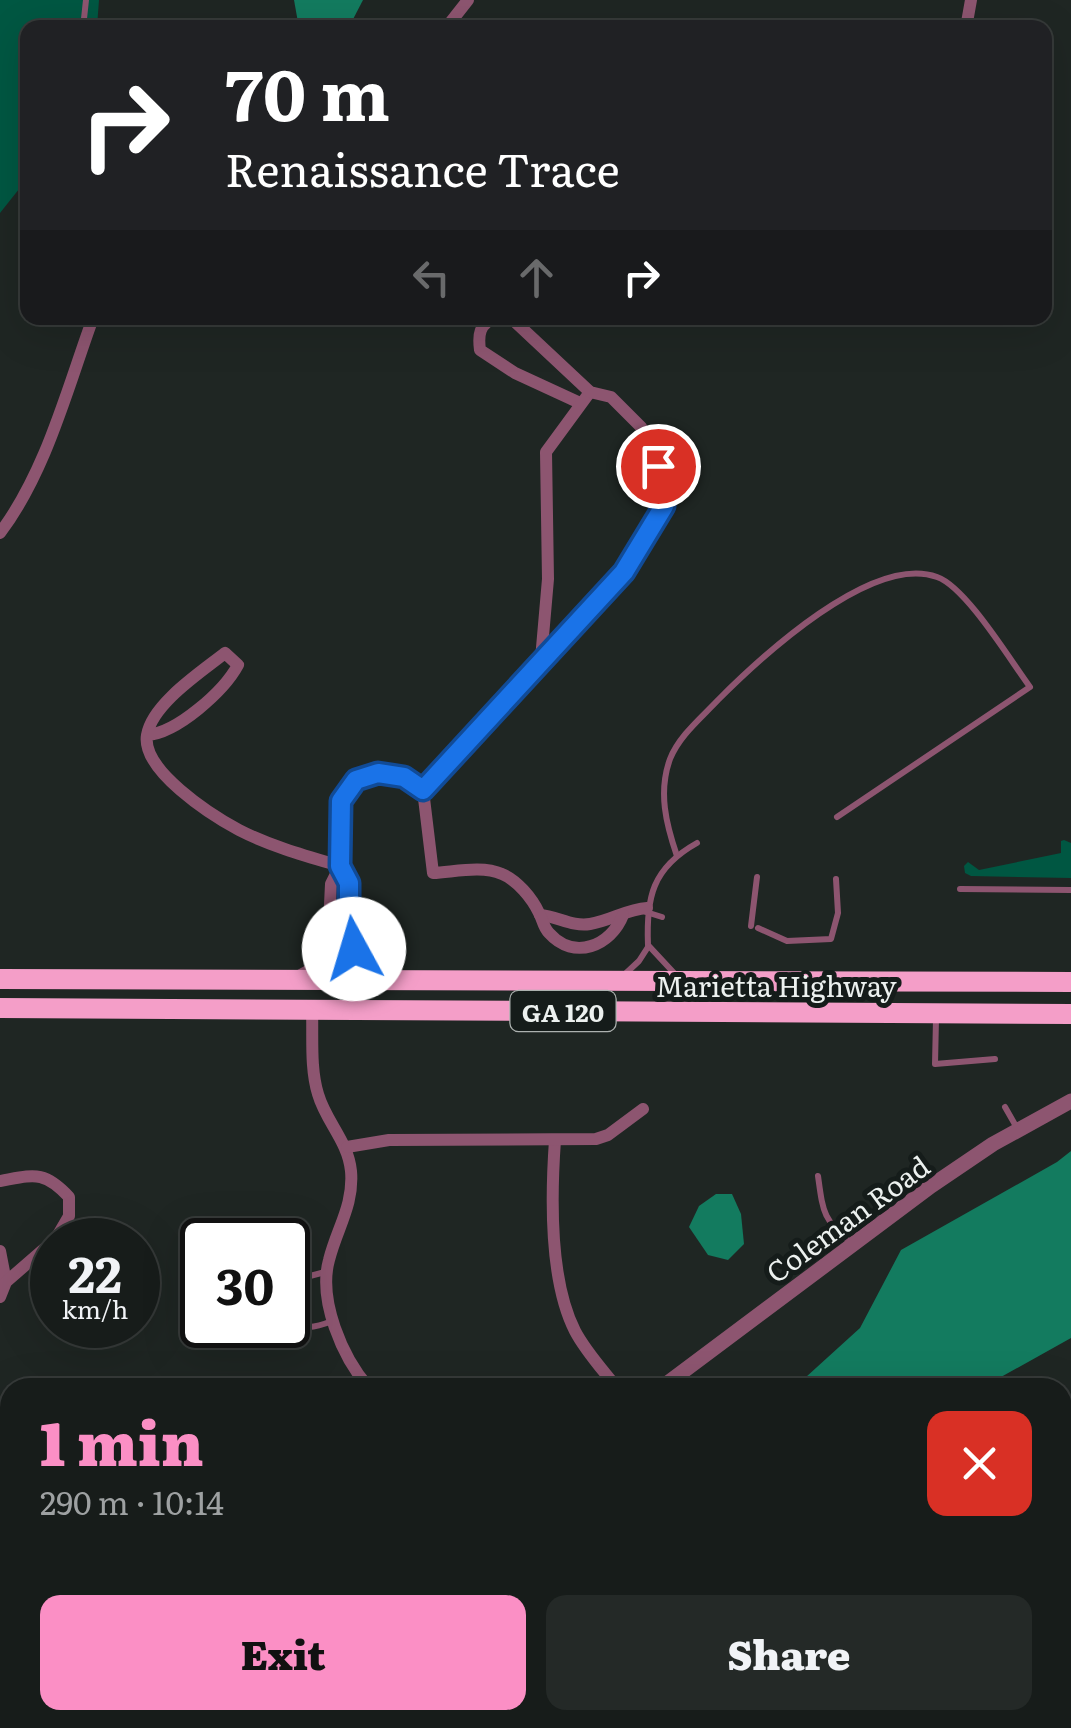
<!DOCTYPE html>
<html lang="en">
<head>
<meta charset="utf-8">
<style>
	body { margin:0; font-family:Literata,serif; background:#242927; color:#f1f3f6; height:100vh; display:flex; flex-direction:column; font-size:38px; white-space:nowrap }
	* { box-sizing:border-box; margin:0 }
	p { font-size:32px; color:#9ea1a2 }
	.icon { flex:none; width:55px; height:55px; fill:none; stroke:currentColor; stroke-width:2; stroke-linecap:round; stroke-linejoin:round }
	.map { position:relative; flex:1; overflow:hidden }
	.details { position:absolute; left:0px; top:1378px; width:1072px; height:352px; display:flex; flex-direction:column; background:#171c1a; border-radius:30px 30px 0 0; box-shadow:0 10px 40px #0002,0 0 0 2px #363a39 }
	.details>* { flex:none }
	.banner { position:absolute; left:20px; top:20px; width:1032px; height:305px; border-radius:20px; box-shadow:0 10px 40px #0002,0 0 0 2px #363a39; background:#202124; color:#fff; overflow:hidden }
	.speed { position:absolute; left:30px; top:1218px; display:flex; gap:20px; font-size:50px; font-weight:700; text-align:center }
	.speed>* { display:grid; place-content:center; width:130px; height:130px; border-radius:50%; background:#171c1a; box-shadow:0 10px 40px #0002,0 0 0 2px #363a39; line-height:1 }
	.speed small { font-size:25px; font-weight:400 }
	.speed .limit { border:5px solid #111; border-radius:15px; background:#fff; color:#111 }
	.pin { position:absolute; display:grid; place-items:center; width:85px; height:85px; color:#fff; margin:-42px; border:5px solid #fff; border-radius:50%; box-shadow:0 2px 10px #0007 }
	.me { position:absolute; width:110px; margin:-55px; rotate:354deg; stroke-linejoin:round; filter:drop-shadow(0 0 8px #0008) }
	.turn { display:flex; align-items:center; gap:35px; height:210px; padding:0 40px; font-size:45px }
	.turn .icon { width:130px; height:130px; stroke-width:2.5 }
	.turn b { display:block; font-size:70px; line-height:85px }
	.lanes { display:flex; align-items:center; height:95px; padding:0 40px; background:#0003; justify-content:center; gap:50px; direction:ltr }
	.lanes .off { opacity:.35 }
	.round { display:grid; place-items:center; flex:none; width:105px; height:105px; border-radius:20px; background:#242927 }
	.head { display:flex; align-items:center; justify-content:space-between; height:170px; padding:0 40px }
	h1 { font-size:60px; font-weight:800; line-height:75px; color:#fb8fc5 }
	.button { display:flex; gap:20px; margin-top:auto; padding:20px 40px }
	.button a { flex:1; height:115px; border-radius:20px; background:#fb8fc5; color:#111; font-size:40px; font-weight:800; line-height:115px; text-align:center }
	.button a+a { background:#242927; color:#f1f3f6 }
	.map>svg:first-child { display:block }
	.green { fill:#005742 }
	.water { fill:#137b5f }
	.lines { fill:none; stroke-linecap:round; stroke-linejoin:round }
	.service { stroke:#8d5570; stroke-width:6 }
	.minor { stroke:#8d5570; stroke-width:12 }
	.tertiary { stroke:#8d5570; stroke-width:15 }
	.trunk { stroke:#f49ec8; stroke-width:20 }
	.route-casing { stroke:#114b97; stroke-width:25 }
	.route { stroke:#1a73e8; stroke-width:18 }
	.labels { text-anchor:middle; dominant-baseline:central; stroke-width:10; stroke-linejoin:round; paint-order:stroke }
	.shield { fill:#151c1a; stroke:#acb1af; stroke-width:2.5 }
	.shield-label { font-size:25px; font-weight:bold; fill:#ecf1ef }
	.street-label { font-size:28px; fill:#ecf1ef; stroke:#151c1a }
</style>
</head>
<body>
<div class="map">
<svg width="1071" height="1728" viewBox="0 0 1071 1728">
	<rect width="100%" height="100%" fill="#1f2623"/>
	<g class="green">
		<polygon points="0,0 99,0 97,27 28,28 27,179 0,213"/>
		<polygon points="1064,840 1071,843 1071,878 971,876 965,873 964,866 968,862 979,870 1061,853 1061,841"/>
	</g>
	<g class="water">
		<polygon points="294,0 363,0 349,27 299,28"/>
		<polygon points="1071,1151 1071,1338 983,1387 795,1387 860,1328 901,1250 1057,1162"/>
		<polygon points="716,1194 732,1194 741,1214 744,1244 728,1260 708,1255 689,1227 699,1206"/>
		<polygon points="378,1720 538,1720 537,1728 372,1728"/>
	</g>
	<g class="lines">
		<g class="service">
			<polyline points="83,28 86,0"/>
			<path d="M 677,856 C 666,824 658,792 670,759 C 679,736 701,718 718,700 C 760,658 872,553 937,577 C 966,587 1010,660 1030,687 L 837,817"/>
			<polyline points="960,889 1071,890"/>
			<polyline points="646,912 662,917"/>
			<polyline points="751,926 757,877"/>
			<polyline points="758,928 787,941 831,939 838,913 836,879"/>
			<path d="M 674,973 L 648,945 C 646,898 652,868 697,843"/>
			<polyline points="624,975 639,961 648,947"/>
			<polyline points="936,1019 935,1064 995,1059"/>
			<polyline points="1005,1107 1017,1128"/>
			<path d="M 818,1176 C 823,1212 823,1220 851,1243"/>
			<polyline points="288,1291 306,1277 325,1272"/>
			<path d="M 288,1314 C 299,1332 315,1328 332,1321"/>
			<polyline points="587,1720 592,1728"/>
		</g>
		<g class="minor">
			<polyline points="446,28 468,0"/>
			<polyline points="966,28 971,0"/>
			<path d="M 495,318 C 479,324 478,335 480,350 L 515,373 L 580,403"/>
			<path d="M 0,533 C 46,472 67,389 93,318"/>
			<polyline points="541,659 548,579 546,452 590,392"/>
			<path d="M 147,735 C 177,733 224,691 238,665 L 225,653 C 201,672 152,704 147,735 C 141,770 211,815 239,830 C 270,846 306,856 340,866"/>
			<polyline points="423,790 624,572 664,506 665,493 658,465 641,427 611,397 590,392 512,319 503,318"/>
			<path d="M 340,866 C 365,913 325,945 389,978"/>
			<path d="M 540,915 C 557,916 572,927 590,924 C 610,921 627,909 647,908"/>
			<path d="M 299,976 L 315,967 L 328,946 L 331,884 L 340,866 L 339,812 L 345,794 L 363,776 L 378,773 L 405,777 L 423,790 L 433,873 C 454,872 482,865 502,874 C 517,880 532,898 539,913 C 543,920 543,927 549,933 C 574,961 611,946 623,915"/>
			<path d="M 312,1010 C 313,1037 310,1068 318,1094 C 326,1122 348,1141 351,1171 C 354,1205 337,1228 329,1260 C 318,1300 342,1357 369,1388"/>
			<path d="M 555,1140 C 551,1196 549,1280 575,1331 C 586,1352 603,1370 617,1388"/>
			<polyline points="347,1147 389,1140 596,1139 608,1135 643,1109"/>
			<path d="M 0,1181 C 34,1175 44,1170 69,1197 L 69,1216 L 55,1240"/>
			<polyline points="0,1251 6,1282"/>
			<polyline points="0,1297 6,1282 52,1242"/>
			<polyline points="1062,1516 1071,1515"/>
			<polyline points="1062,1548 1071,1537"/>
		</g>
		<g class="tertiary">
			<polyline points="661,1388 931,1186 993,1144 1071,1101"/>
			<polyline points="111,1728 125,1720"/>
		</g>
		<g class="trunk">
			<polyline points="0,979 1071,982"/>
			<polyline points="0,1008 1071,1014"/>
		</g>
	</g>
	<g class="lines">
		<g class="route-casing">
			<polyline id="route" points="354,949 349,936 349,883 340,866 341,801 356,780 378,773 404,777 423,790 624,572 664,506 665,492 658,466"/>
		</g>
		<use href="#route" class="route"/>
	</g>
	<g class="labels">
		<rect class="shield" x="510.5" y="991" width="105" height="40" rx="8"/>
		<g class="shield-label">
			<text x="563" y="1011">GA 120</text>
		</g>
		<g class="street-label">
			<text x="776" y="985">Marietta Highway</text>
			<text transform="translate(847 1218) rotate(-36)">Coleman Road</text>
		</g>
	</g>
</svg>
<div class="speed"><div>22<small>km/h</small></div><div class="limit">30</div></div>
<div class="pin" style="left:658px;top:466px;background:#d93025"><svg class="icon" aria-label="arrive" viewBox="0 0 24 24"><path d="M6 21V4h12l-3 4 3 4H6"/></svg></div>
<svg class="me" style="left:354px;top:949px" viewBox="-20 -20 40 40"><circle r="19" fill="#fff"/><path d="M0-13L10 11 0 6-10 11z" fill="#1a73e8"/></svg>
<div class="banner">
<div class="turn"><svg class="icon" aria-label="right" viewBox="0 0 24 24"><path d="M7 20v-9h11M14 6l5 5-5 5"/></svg><div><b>70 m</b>Renaissance Trace</div></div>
<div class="lanes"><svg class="icon off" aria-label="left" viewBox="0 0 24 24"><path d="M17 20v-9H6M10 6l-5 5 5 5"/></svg><svg class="icon off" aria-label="ahead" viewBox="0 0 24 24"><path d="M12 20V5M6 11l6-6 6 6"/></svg><svg class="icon" aria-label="right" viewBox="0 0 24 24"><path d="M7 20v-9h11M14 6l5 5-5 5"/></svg></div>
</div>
<section class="details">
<div class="head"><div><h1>1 min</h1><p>290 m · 10:14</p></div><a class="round" style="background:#d93025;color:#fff"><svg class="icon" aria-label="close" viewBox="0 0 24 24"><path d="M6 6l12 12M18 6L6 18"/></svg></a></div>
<div class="button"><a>Exit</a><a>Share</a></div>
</section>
</div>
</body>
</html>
